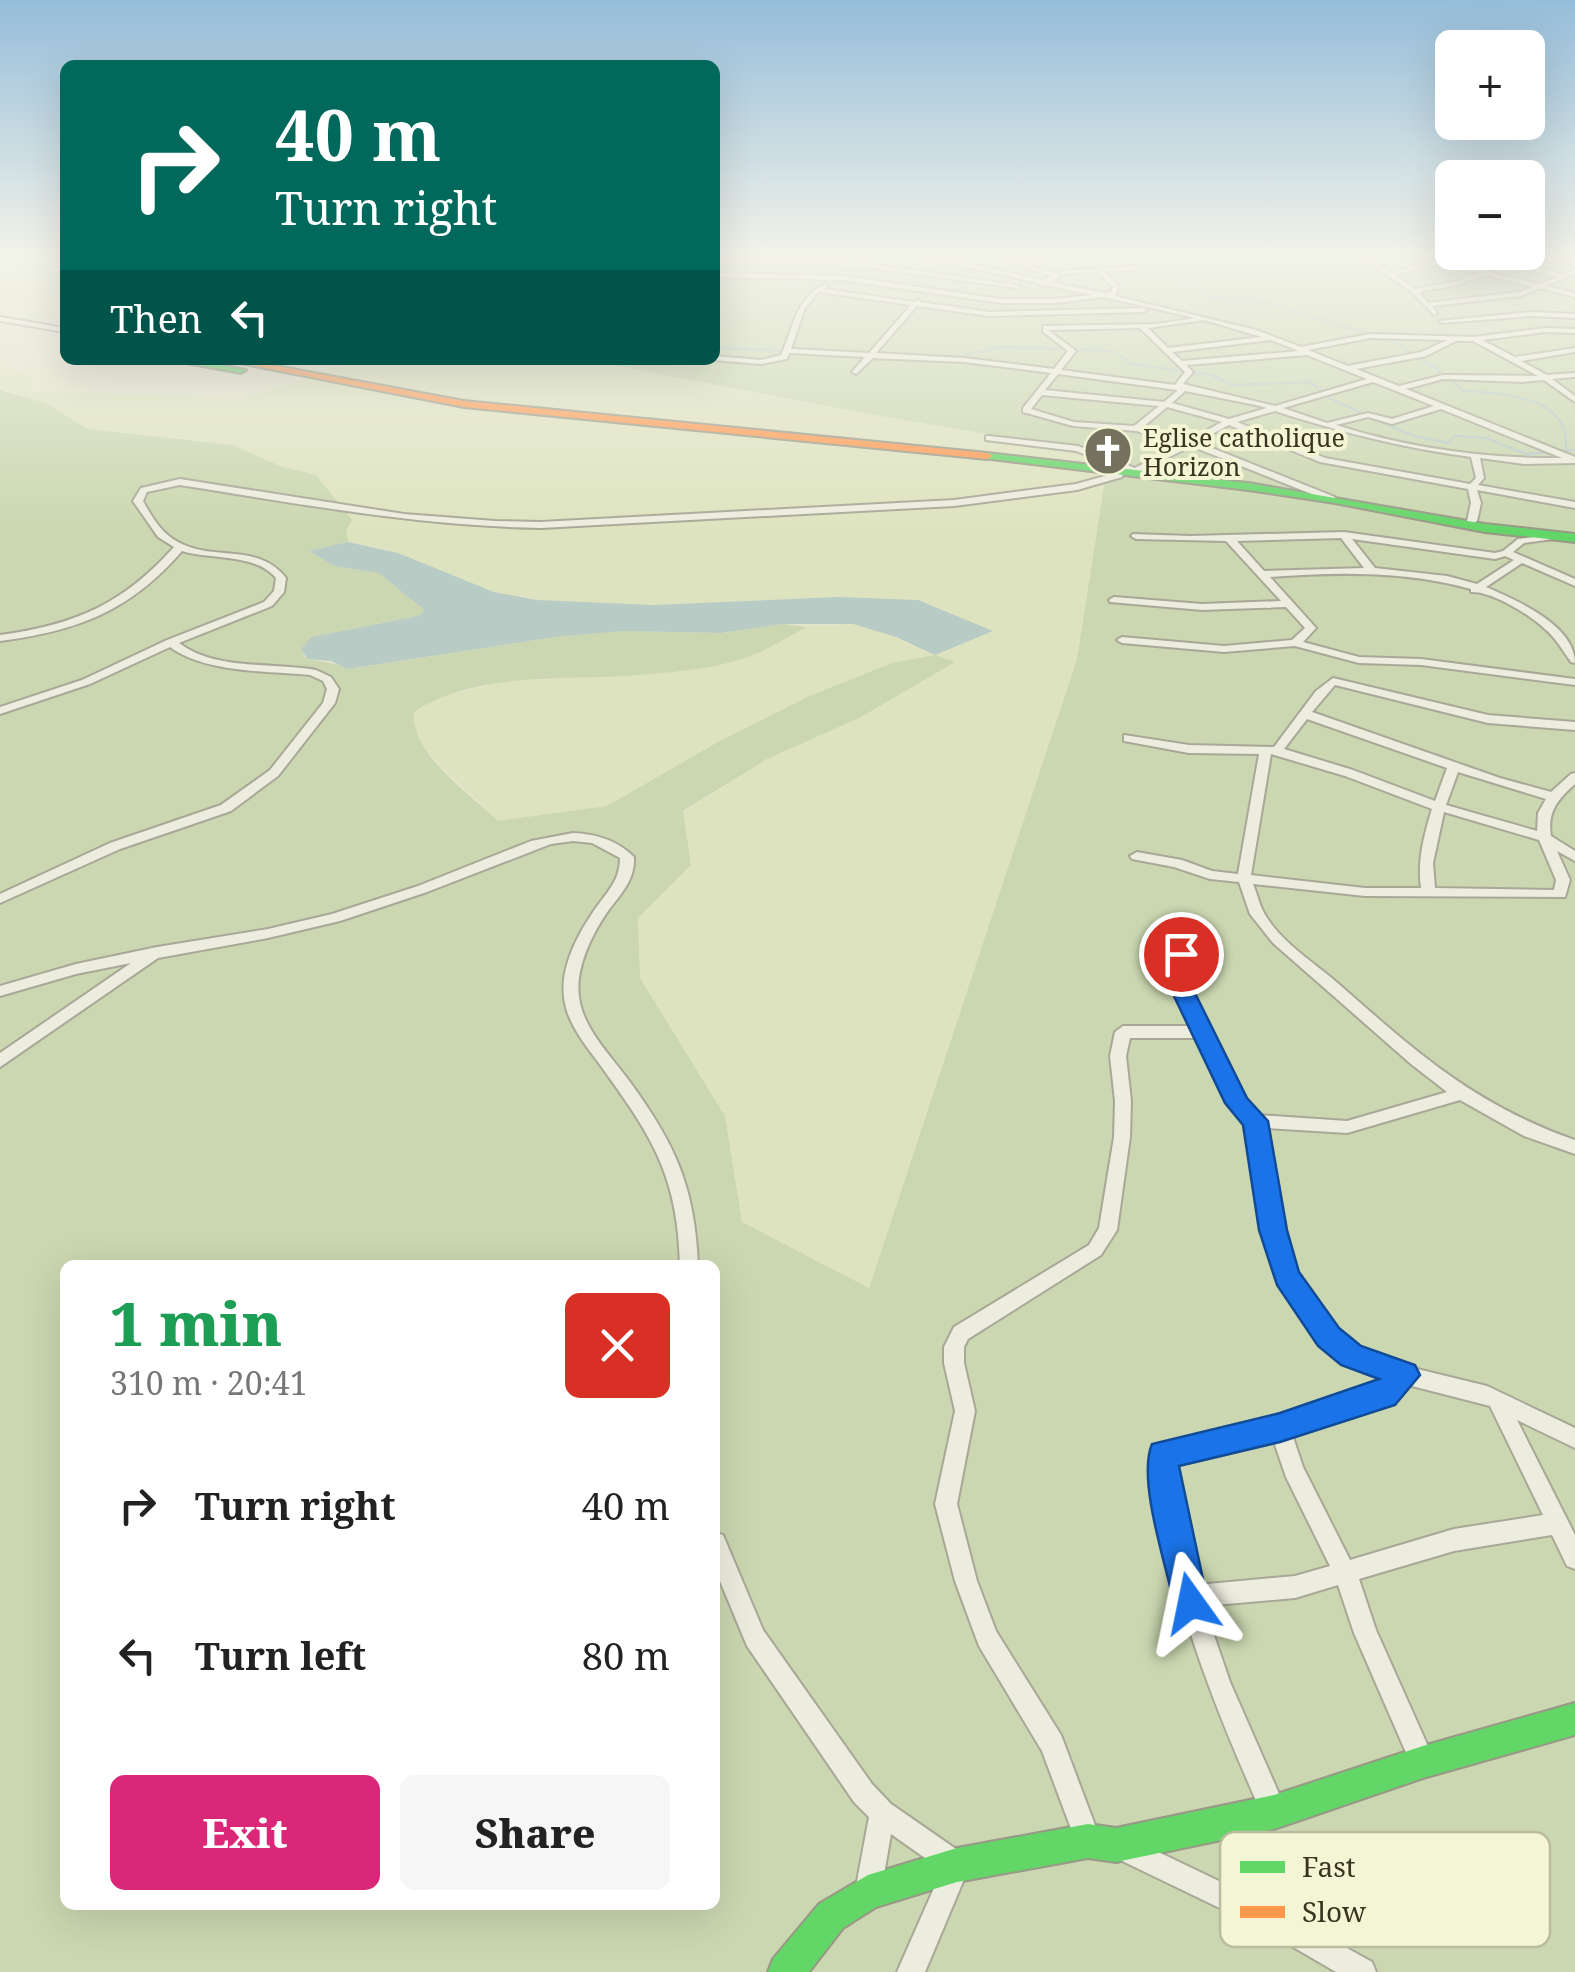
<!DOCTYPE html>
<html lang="en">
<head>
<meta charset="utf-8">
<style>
	body { margin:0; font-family:"Noto Serif",serif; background:#f6f6f6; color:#222; height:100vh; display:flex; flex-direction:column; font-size:38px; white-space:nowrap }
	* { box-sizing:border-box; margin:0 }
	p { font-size:32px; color:#767676 }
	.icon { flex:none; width:55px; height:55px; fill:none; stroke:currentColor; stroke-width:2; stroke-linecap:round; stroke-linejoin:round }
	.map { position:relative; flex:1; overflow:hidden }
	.panel { position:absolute; left:60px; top:1260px; width:660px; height:650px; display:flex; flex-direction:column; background:#fff; border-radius:15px; box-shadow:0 10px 40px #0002 }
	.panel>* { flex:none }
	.hud { position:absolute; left:60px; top:60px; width:660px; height:305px; border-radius:15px; box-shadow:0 10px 40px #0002; background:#00695c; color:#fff; overflow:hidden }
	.tools { position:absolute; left:1435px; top:30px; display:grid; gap:20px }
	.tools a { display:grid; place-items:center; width:110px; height:110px; border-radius:15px; background:#fff; box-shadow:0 10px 40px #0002; font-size:50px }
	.pin { position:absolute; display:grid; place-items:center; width:85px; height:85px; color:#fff; margin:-42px; border:5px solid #fff; border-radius:50%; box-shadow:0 2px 10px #0007 }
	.me { position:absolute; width:110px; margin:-55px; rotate:348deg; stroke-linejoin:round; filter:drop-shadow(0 0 8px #0008) }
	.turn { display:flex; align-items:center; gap:35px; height:210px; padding:0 50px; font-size:45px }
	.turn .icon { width:130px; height:130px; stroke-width:2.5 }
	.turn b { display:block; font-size:70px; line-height:85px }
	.then { display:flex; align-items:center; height:95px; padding:0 50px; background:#0003; gap:20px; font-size:38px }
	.round { display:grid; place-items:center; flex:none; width:105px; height:105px; border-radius:15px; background:#f6f6f6 }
	.head { display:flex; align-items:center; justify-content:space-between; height:170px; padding:0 50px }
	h1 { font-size:60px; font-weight:800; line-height:75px; color:#1e9e55 }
	.button { display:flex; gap:20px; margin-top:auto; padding:20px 50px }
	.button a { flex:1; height:115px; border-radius:15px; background:#db2777; color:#fff; font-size:40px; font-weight:800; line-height:115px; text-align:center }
	.button a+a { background:#f6f6f6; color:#222 }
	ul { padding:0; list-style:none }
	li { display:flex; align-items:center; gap:30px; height:150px; padding:0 50px }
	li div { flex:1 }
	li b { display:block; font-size:38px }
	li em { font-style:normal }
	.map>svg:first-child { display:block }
	.farmland { fill:#dee3bf }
	.green { fill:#cad7b0; fill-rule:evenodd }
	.water { fill:#b9cbc5 }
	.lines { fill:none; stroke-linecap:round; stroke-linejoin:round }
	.stream { stroke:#b9cbc5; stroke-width:2.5 }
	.street-casing { stroke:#a9a897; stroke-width:4 }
	.fast-casing { stroke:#999886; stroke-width:4 }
	.slow-casing { stroke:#999886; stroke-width:4 }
	.street { fill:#ececdf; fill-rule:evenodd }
	.fast { fill:#63d668; fill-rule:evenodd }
	.slow { fill:#ff974d; fill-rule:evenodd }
	.route { fill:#1a73e8; stroke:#114b97; stroke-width:2.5 }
	.labels { text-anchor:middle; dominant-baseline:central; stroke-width:8; stroke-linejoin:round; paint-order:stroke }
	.far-poi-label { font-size:25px; fill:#38341f; stroke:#f3f5d4; text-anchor:start }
	.key { fill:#f3f5d4; stroke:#bbbb9e; stroke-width:2.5 }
	.key-label { font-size:28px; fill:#38341f }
</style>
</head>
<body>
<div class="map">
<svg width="1575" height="1972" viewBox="0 0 1575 1972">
	<rect width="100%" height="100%" fill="#e4e4ce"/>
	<g class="farmland">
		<polygon points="0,256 65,256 65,317 0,327"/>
		<polygon points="361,360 587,360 874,415 1109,453 1077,659 869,1288 742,1222 725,1116 639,978 638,918 690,865 683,812 767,759 861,717 954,662 718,742 607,806 498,821 430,755 412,730 414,712 436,698 501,682 628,675 723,663 752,656 807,627 853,624 896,637 920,650 838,597 654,605 557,602 494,592 386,549 348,542 316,475 280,466 233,445 88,429 46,403 0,390 0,365 31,376 34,391 244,399"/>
	</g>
	<path class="green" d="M 715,256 L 1575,256 L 1575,1972 L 0,1972 L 0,390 L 46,403 L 88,429 L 233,445 L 280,466 L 316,475 L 352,520 L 346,531 L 348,542 L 309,551 L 334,566 L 379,573 L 424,610 L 418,616 L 311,637 L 303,656 L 307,659 L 357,668 L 555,637 L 624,631 L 721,633 L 783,624 L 807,627 C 789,636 771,648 753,655 C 715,670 664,673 623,676 C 554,680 473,673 414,712 C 411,755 469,793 498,821 L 607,806 L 718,742 L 807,697 L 892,663 L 935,655 L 955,662 L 861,717 L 767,759 L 683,811 L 691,865 L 638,918 L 640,978 L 725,1116 L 742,1222 L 869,1288 L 1077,659 L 1109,454 L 874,415 L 587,360 L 715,360 ZM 65,1265 L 715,1265 L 715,1905 L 65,1905 Z"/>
	<polygon class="water" points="348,542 398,553 494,592 537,600 654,605 838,597 918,600 993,631 935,655 896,637 853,624 783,624 721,633 624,631 555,637 348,669 331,661 307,659 301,649 311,637 418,616 424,610 379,573 334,566 309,551"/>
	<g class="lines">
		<g class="stream">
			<path d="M 1122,256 L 1174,277 L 1209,297 L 1259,301 L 1393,341 L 1452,379 L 1461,390 C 1499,395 1571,393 1566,449"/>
			<polyline points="1374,333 1418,335"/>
			<polyline points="715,348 887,354"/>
			<polyline points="953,358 1001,347 1113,351 1132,364 1211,375 1232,385 1310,382 1333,400 1411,435 1448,443 1455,436 1486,438 1526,454 1575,450"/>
		</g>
		<g class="street-casing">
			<g id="street">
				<path d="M 917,256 L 930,256 L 1043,280 L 1051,276 L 989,256 L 1000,256 L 1020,263 L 1021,261 L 1055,256 L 1024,264 L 1050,272 L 1136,266 L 1138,269 L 1105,272 L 1119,287 L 1115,296 L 1256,330 L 1301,347 L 1370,334 L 1474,337 L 1545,328 L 1575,329 L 1575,333 L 1545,332 L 1482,340 L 1515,357 L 1575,348 L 1575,352 L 1521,361 L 1547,375 L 1575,373 L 1575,377 L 1552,379 L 1575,396 L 1575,402 L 1544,380 L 1522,382 L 1443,379 L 1406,389 L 1575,457 L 1575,463 L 1524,464 L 1480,458 L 1484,478 L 1478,485 L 1575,502 L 1575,508 L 1477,490 L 1481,503 L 1477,521 L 1472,524 L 1467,521 L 1471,503 L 1468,489 L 1320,462 L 1229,425 L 1197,442 L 1335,497 L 1335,501 L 1329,501 L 1191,446 L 1136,474 L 1076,451 L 986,440 L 986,436 L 989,436 L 1078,446 L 1135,468 L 1183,443 L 1136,431 L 1073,426 L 1023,412 L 1023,408 L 1051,373 L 964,362 L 873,358 L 856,374 L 852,372 L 865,357 L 789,353 L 787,359 L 761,364 L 714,360 L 715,356 L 761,360 L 781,355 C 795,325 794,300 825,284 L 828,286 L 824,289 L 914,302 L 918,299 L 920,302 L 990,312 L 1144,308 L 1147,310 L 1144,312 L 990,316 L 917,306 L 876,353 L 964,358 L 1054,369 L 1068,351 L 1043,332 L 1043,326 L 1157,324 L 1195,318 L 1104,297 L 1055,303 L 1001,303 L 842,280 L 715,277 L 715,273 L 842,276 L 1001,299 L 1055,299 L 1092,295 L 1045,285 L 1041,286 L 1038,283 ZM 1098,272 L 1113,287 L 1111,292 L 1104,293 L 1050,282 L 1059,277 L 1059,274 ZM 819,292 L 911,305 L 869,353 L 791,349 L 805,308 ZM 1204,320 L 1262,337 L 1168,348 L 1148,328 ZM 1140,328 L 1185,372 L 1175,385 L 1061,370 L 1076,351 L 1048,330 ZM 1370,338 L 1448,340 L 1421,352 L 1348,366 L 1308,350 ZM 1271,340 L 1299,351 L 1182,361 L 1172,352 ZM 1456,341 L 1473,341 L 1538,376 L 1443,375 L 1399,386 L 1356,369 L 1426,356 ZM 1307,355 L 1367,379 L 1275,406 L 1183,384 L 1193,372 L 1186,365 ZM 1058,374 L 1177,390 L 1177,391 L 1164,402 L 1045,390 ZM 1373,382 L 1434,406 L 1392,419 L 1368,413 L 1327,423 L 1283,408 ZM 1185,391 L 1256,405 L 1267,408 L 1229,419 L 1172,403 ZM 1042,395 L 1159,406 L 1134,426 L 1074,422 L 1031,409 ZM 1167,407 L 1222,422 L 1189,440 L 1142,428 ZM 1441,409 L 1562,458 C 1488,459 1407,448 1336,425 L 1368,417 L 1392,424 ZM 1275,411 C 1340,432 1403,448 1471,457 L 1476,478 L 1470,484 L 1325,458 L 1237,422 Z"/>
				<path d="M 1359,256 L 1367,256 L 1391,272 L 1432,262 L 1412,256 L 1440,260 L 1467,256 L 1447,262 L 1539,284 L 1558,277 L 1479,256 L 1491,256 L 1563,274 L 1575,270 L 1575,274 L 1546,286 L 1575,293 L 1575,297 L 1540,288 L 1521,296 L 1432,306 L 1437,313 L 1434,315 L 1412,292 ZM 1440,264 L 1479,273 L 1454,282 L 1415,289 L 1395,275 ZM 1485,275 L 1533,287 L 1520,292 L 1428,303 L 1419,292 L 1457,285 Z"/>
				<polygon points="1536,256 1575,262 1575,266 1539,258"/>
				<polygon points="715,258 863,263 1021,286 1018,288 863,267 715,262"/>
				<polygon points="1532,312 1575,314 1575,318 1532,316 1442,323 1439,321"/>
				<polygon points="0,317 65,328 65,332 0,321"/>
				<path d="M 1119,472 L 1123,475 L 1122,477 L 1077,490 L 954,506 L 541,528 C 419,526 300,504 180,485 L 147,492 L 143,501 C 152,517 161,533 178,542 C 214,562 258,542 286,578 L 284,592 L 272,606 L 179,643 C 216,671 273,662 316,670 L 331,677 L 339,689 L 335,703 L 278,776 L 231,811 L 120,849 L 0,903 L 0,894 L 110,843 L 221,805 L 270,770 L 323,703 L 327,689 L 323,681 L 310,675 C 268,671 205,673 170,647 L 90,684 L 0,714 L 0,707 L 82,680 L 167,640 L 264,602 L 274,591 L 276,578 C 255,553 211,560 182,551 C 130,611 78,631 0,641 L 0,635 C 75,625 123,604 174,547 L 158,537 L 133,501 L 141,488 L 180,479 L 404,514 L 495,521 L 541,522 L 954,500 L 1076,484 Z"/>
				<path d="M 1344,532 L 1495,553 L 1503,551 L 1518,539 L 1553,535 L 1553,539 L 1524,543 L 1513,552 L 1575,579 L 1575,586 L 1522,563 L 1486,587 C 1516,600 1575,625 1575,663 L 1571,662 C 1563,651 1556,638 1545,629 C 1530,615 1492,591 1471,592 L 1471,589 C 1405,571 1337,572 1270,577 L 1316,628 L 1303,642 L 1359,657 L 1421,659 L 1575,679 L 1575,685 L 1421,665 L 1359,663 L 1295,646 L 1224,652 L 1122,643 L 1117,640 L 1122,637 L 1224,646 L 1292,640 L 1305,628 L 1286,607 L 1202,610 L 1110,602 L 1109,600 L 1114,597 L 1202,604 L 1281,601 L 1226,541 L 1136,539 L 1131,536 L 1133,534 L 1190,536 ZM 1341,538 L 1364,568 L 1264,571 L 1237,541 ZM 1352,539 L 1495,559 L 1505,556 L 1514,560 L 1477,584 L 1447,576 L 1375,568 Z"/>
				<path d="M 1333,678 L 1488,715 L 1575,722 L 1575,730 L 1488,723 L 1335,685 L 1312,712 L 1500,778 L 1551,792 L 1571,774 L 1575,773 L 1575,784 C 1558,799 1547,812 1551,836 L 1575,851 L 1575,861 L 1557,851 L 1570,880 L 1565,897 L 1365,896 L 1253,884 C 1257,893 1259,904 1264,913 C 1280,942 1316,964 1341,986 C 1418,1054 1477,1106 1575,1140 L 1575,1154 L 1524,1136 L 1460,1100 L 1347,1133 L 1265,1128 L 1282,1230 L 1295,1273 L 1336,1331 L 1358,1350 L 1405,1366 L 1487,1386 L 1575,1428 L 1575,1448 L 1517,1420 L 1575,1535 L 1575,1569 L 1567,1566 L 1552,1535 L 1454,1551 L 1359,1579 L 1376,1630 L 1435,1762 L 1432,1771 L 1423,1774 L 1414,1771 L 1354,1633 L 1338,1585 L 1295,1598 L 1204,1606 L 1230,1682 L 1287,1812 L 1283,1821 L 1274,1825 L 1265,1821 C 1211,1699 1166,1589 1153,1455 L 1156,1448 L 1163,1445 L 1280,1419 L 1378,1388 L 1388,1378 L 1344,1362 L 1322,1343 L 1280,1282 L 1264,1230 L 1247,1123 L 1231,1107 L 1197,1038 L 1130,1038 L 1126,1056 L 1131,1101 L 1130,1137 L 1117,1230 L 1101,1255 L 968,1339 L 964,1347 L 964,1363 L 975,1411 L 957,1504 L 977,1581 L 996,1631 L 1061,1735 L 1101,1841 L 1097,1850 L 1088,1854 L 1079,1850 L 1042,1751 L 979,1646 L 955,1581 L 935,1504 L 955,1411 L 944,1363 L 944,1347 L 954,1327 L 1089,1245 L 1099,1228 L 1114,1137 L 1115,1101 L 1110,1056 L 1115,1032 L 1123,1026 L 1192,1026 L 1166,971 L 1176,952 L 1181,950 L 1188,955 L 1180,971 L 1243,1099 L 1259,1115 L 1347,1121 L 1447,1092 L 1411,1064 L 1273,943 L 1250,914 L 1239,882 L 1210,879 L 1174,867 L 1132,859 L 1130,856 L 1137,852 L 1182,860 L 1212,871 L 1238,874 L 1259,754 L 1189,753 L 1124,741 L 1124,735 L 1189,745 L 1274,747 L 1316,691 ZM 1307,719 L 1447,768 L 1435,801 L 1353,770 L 1284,749 ZM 1271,754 L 1345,776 L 1432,809 C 1424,835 1417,861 1421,888 L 1365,888 L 1251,875 ZM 1458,772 L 1546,799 L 1538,813 L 1537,831 L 1446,805 ZM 1444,812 L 1539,840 L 1556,880 L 1554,890 L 1435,888 L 1433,863 ZM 1408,1385 L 1490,1406 L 1543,1515 L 1454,1529 L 1350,1560 L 1303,1467 L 1292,1434 L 1391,1401 ZM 1273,1439 L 1286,1477 L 1330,1566 L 1295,1576 L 1197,1585 L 1179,1502 L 1174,1462 Z"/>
				<path d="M 573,833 C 596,834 617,840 634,857 C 635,880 621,894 608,911 C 592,934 575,968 579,997 C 583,1029 611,1056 630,1082 C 675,1144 695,1187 698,1265 L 680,1265 C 678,1182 656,1142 608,1076 C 592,1052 567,1027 564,997 C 560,965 580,930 598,905 C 609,890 620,879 620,858 L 592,843 L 573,841 L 551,844 L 427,892 L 340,921 L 268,938 L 158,958 L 0,1067 L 0,1053 L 131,963 L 76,974 L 0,996 L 0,986 L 76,964 L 157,947 L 268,929 L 332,914 L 418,886 L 531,841 Z"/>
				<polygon points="715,1532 723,1535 763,1630 872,1784 891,1804 966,1856 970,1865 925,1972 897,1972 942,1870 891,1834 881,1892 877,1901 868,1905 859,1901 855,1892 869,1817 854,1802 747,1646 715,1569"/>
				<polygon points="1125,1836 1275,1908 1372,1962 1376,1972 1336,1972 1257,1926 1116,1858 1112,1849 1116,1840"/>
			</g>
		</g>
		<g class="fast-casing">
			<g id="fast">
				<polygon points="170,360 194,360 246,370 241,373"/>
				<polygon points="987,453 1248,483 1485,524 1575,534 1575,542 1485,532 1335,503 1248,490 983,458 983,454"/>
				<polygon points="1575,1703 1575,1735 1423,1778 1274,1829 1116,1862 1088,1858 957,1882 876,1907 843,1928 809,1972 768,1972 773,1959 819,1904 868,1875 957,1848 1088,1824 1116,1828 1274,1795 1423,1746"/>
			</g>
		</g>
		<g class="slow-casing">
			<polygon id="slow" points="224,360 245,360 464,401 987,453 993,456 987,459 464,407"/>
		</g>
		<use href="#street" class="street"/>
		<use href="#fast" class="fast"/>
		<use href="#slow" class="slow"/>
	</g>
	<linearGradient id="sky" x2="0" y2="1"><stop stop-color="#95bdda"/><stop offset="0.48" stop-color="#f3f3e9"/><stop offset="1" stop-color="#f3f3e9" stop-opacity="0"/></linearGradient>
	<rect width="1575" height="532" fill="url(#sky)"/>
	<path class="route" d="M 1181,947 L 1192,954 L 1184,971 L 1247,1098 L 1268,1121 L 1287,1230 L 1299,1272 L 1339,1328 L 1361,1346 L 1415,1365 L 1420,1375 L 1395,1405 L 1280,1442 L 1179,1466 L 1208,1603 L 1203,1615 L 1191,1620 L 1179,1615 L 1174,1603 C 1166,1565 1137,1479 1152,1444 L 1280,1413 L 1379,1379 L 1341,1365 L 1318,1346 L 1277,1285 L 1259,1230 L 1243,1125 L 1225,1103 L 1162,971 L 1173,949 Z"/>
	<defs>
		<g id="church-disc" transform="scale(2.5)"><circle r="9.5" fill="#74725c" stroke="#f3f5d4"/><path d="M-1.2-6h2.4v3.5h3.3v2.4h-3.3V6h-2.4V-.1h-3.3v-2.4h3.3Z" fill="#fff"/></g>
	</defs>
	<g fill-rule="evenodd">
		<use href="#church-disc" x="1108" y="451"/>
	</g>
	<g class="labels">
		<g class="far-poi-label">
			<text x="1143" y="437">Eglise catholique<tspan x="1143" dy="29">Horizon</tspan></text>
		</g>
	</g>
	<rect x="1220" y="1832" width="330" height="115" rx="15" class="key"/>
	<rect x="1240" y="1861" width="45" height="12" fill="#63d668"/>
	<rect x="1240" y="1906" width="45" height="12" fill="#ff974d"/>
	<g class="key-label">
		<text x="1302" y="1877">Fast</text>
		<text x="1302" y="1922">Slow</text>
	</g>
</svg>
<div class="tools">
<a>+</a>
<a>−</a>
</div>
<div class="pin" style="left:1181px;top:954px;background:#d93025"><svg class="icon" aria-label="arrive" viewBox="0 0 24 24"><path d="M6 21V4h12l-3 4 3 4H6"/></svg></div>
<svg class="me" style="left:1191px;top:1603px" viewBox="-20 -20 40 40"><path d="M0-17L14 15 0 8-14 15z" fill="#1a73e8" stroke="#fff" stroke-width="4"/></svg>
<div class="hud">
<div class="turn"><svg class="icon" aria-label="right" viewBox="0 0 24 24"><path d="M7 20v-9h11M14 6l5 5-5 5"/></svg><div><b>40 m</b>Turn right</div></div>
<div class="then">Then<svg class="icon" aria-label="left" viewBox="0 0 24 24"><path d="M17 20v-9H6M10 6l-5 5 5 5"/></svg></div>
</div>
<section class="panel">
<div class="head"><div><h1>1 min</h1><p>310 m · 20:41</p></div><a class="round" style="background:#d93025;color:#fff"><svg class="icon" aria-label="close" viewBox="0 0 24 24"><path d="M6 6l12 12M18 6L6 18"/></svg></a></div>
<ul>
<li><svg class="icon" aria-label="right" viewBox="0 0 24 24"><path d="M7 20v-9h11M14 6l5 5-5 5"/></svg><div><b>Turn right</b></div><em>40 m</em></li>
<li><svg class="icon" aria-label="left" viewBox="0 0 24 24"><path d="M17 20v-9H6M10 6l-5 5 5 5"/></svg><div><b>Turn left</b></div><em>80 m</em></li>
</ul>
<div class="button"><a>Exit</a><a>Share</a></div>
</section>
</div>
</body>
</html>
